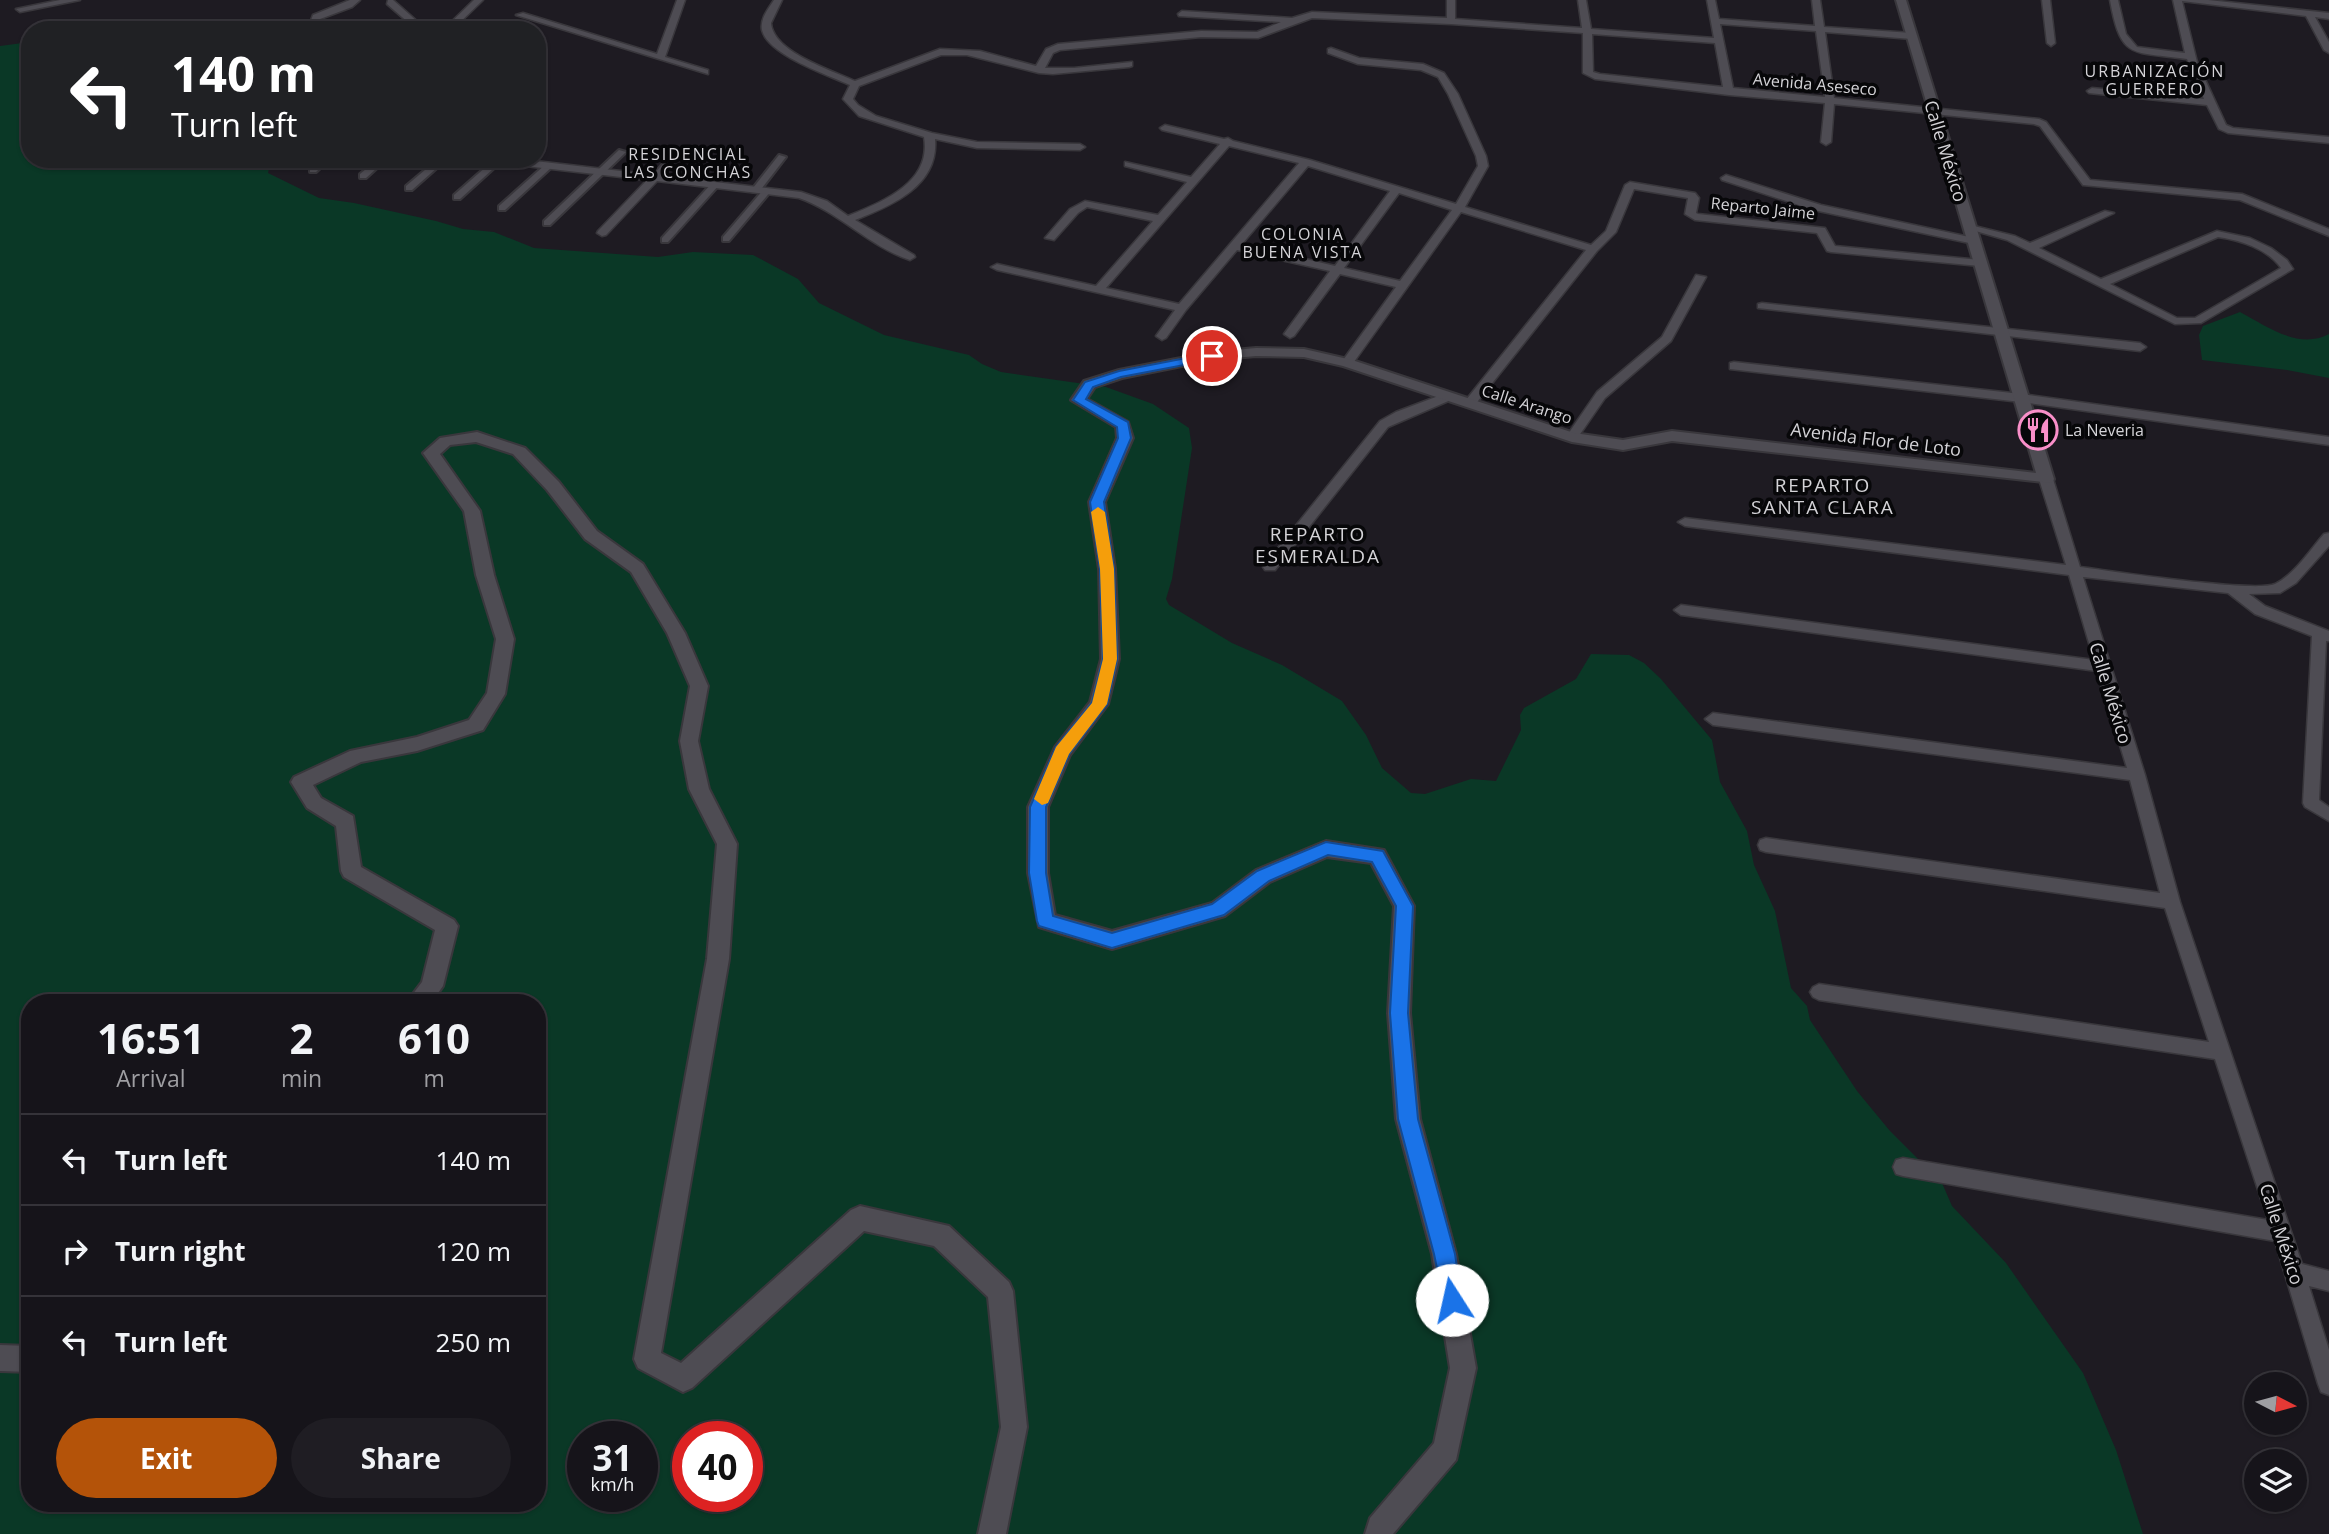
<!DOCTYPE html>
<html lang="en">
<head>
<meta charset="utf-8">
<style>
	body { margin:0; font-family:"Open Sans",sans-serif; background:#1f1d23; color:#f1f3f6; height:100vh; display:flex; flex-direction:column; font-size:26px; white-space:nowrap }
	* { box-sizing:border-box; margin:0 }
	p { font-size:23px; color:#9e9ea2 }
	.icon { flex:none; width:38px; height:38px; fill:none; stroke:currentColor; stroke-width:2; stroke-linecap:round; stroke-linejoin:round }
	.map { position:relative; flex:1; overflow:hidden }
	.sheet { position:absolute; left:21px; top:994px; width:525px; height:518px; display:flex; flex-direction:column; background:#16141a; border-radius:28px; box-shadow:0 2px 5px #0004,0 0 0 2px #353339 }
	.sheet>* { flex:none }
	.guide { position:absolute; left:21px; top:21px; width:525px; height:147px; border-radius:28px; box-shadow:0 2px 5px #0004,0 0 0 2px #353339; background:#202124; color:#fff; overflow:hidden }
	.needle { width:46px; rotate:96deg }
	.buttons { position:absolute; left:2244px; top:1372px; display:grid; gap:14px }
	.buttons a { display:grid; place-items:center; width:63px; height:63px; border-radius:50%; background:#16141a; box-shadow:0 2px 5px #0004,0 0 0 2px #353339; font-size:35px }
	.speed { position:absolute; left:567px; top:1421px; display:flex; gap:14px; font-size:35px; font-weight:700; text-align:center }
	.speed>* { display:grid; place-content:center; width:91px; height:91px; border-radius:50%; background:#16141a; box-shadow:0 2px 5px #0004,0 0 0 2px #353339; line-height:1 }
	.speed small { font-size:18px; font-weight:400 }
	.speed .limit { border:10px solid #d22; background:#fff; color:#111 }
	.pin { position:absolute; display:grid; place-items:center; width:60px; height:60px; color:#fff; margin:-30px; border:4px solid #fff; border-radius:50%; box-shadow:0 2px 7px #0007 }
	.me { position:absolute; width:77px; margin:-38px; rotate:350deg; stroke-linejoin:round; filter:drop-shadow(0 0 5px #0008) }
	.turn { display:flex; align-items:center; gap:24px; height:147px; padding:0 35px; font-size:32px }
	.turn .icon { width:91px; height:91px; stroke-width:2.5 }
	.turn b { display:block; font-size:49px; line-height:60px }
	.eta { display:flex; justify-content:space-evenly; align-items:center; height:119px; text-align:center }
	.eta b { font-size:42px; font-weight:700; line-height:49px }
	.cta { display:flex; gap:14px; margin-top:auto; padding:14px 35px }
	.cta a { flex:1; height:80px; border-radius:42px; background:#b45309; color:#fff; font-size:28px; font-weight:700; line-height:80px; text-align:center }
	.cta a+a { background:#1f1d23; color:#f1f3f6 }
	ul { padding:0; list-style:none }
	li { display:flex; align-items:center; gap:21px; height:91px; padding:0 35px; border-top:2px solid #353339 }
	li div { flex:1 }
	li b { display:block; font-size:26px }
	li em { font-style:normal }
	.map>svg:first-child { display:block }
	.green { fill:#0a3826; fill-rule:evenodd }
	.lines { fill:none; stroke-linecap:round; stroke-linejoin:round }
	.pedestrian-casing { stroke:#39373c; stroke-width:4 }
	.minor-casing { stroke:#39373c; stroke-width:3 }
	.tertiary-casing { stroke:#39373c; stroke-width:4 }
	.pedestrian { fill:#4e4c53; fill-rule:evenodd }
	.minor { fill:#4e4c53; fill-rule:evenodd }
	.tertiary { fill:#4e4c53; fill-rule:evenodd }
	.route { fill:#1a73e8; stroke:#114b97; stroke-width:2 }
	.slow { fill:#f59e0b }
	.labels { text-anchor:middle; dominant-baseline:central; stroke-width:7; stroke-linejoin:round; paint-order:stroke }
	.far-neighbourhood-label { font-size:16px; letter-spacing:2px; fill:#d4d3d7; stroke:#070709 }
	.far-street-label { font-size:16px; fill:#d4d3d7; stroke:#070709 }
	.far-poi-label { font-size:16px; fill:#d4d3d7; stroke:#070709; text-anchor:start }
	.street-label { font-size:18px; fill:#d4d3d7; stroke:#070709 }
	.neighbourhood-label { font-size:19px; letter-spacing:2px; fill:#d4d3d7; stroke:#070709 }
</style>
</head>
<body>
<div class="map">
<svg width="2329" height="1534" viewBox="0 0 2329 1534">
	<rect width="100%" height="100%" fill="#1e1b22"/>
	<g class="green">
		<path d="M 30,42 L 30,159 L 271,159 L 268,173 L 319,198 L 354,203 L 436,221 L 463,229 L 494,232 L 534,248 L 658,257 L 693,252 L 753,255 L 798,279 L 819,303 L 884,335 L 969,355 L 982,364 L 1001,372 L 1106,387 L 1153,404 L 1189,428 L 1192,448 L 1172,579 L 1166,599 L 1169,605 L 1232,643 L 1282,665 L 1342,701 L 1366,735 L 1382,768 L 1411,793 L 1425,794 L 1471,779 L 1496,781 L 1521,730 L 1520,715 L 1524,708 L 1576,679 L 1591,654 L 1629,655 L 1644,663 L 1661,679 L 1712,740 L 1720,782 L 1747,831 L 1754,865 L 1775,911 L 1791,988 L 1807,1006 L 1810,1020 L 1857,1091 L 1890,1131 L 1942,1183 L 1952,1206 L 2006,1263 L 2083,1373 L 2116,1450 L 2143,1534 L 0,1534 L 0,46 ZM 30,1003 L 537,1003 L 537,1503 L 30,1503 ZM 583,1437 L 642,1437 L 642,1496 L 583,1496 ZM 688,1437 L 747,1437 L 747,1496 L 688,1496 Z"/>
		<path d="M 2240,312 C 2268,327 2299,350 2329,334 L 2329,378 L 2287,370 L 2202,360 L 2199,335 L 2203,326 Z"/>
	</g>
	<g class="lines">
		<g class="pedestrian-casing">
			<g id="pedestrian">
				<polygon points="619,150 626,152 550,225 544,225 544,221"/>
				<polygon points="779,155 786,157 759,192 753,192 753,188"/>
				<polygon points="670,156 677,158 658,180 652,180 652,176"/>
				<polygon points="321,159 330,159 316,172 310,172 310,168"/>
				<polygon points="378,159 387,159 366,178 360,178 360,174"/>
				<polygon points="438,159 447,159 412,190 406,190 406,186"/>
				<polygon points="495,159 504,159 460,199 454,199 454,195"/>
				<polygon points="546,164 553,166 505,210 499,210 499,206"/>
				<polygon points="712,183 719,185 668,242 662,242 662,238"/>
				<polygon points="764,189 771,191 729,241 723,241 723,237"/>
			</g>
		</g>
		<g class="minor-casing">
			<g id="minor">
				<polygon points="60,0 80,0 20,12 16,9"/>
				<polygon points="350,0 360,0 352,7 320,19 319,23 325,30 316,30 310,23 313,15"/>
				<polygon points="388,0 393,0 427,30 417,30 387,4"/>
				<polygon points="474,0 483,0 452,30 443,30"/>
				<polygon points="677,0 685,0 665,57 708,70 708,74 516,15 523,13 657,54"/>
				<path d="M 774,0 L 782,0 L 771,23 C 773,52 831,70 855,81 L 940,49 L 980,51 L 1036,66 L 1046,49 L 1058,44 L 1201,31 L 1257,32 L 1281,22 L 1179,16 L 1178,14 L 1182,11 L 1292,18 L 1312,12 L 1447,18 L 1447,0 L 1455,0 L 1455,19 L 1582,28 L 1578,0 L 1586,0 L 1591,29 L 1714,38 L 1707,0 L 1715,0 L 1719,19 L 1815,26 L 1812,0 L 1820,0 L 1824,27 L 1912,33 L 1916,36 L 1912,39 L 1825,32 L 1834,98 L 2039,119 L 2046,122 L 2090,180 L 2242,194 L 2329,229 L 2329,236 L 2240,200 L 2083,185 L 2040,126 L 2034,124 L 1834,104 L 1831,142 L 1826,145 L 1821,142 L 1825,103 L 1729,95 L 1595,79 L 1583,73 L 1583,33 L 1451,24 L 1312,18 L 1258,38 L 1201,37 L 1060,50 L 1053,53 L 1045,68 L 1074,68 L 1132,62 L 1132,66 L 1129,67 L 1053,74 L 1039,73 L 967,55 L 941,55 L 859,86 L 853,99 L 858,105 L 876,116 L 932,133 L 977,142 L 1080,144 L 1085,147 L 1080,150 L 977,148 L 935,139 C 939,186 891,206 855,220 L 914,255 L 915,257 L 910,260 C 870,247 839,212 799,198 L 657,181 L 606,235 L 602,236 L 597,233 L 598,231 L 647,180 L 490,162 L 485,159 L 518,159 L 801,192 L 827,201 L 848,216 C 882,202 932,183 924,137 L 859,116 L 843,99 L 850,85 C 828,75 768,55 762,30 C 760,19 768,9 774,0 ZM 1720,24 L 1816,31 L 1825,97 L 1733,88 ZM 1592,34 L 1715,43 L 1723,87 L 1600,74 L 1593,72 Z"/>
				<polygon points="2042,0 2050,0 2055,43 2051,46 2047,43"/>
				<path d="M 2110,0 L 2118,0 L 2126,34 L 2137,47 L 2185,53 L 2173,0 L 2208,0 L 2329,13 L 2329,19 L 2315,17 L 2329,42 L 2329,53 L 2324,50 L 2306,16 L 2182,1 L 2197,62 L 2226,125 L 2233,128 L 2329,137 L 2329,143 L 2228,133 L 2219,129 L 2207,105 L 2089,93 L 2087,91 L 2092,88 L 2204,99 L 2187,59 C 2132,51 2121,61 2110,0 Z"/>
				<path d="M 1331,48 L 1359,58 L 1423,64 L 1444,73 L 1458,94 L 1486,156 L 1488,166 L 1465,207 L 1591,245 L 1606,231 L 1625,185 L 1630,182 L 1695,193 L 1699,198 L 1696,213 L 1698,214 L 1825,228 L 1835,246 L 1980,260 L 1986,263 L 1980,266 L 1831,252 L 1827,251 L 1817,233 L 1695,220 L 1685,214 L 1688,198 L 1634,189 L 1616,232 L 1597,251 L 1474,406 L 1470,407 L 1464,403 L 1466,400 L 1586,250 L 1461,212 L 1351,366 L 1347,367 L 1341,363 L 1396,287 L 1340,274 L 1294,336 L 1290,338 L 1284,334 L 1330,271 L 1237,250 L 1186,310 L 1166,338 L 1162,340 L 1156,336 L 1175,310 L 997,270 L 991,267 L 997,264 L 1096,286 L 1153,221 L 1087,207 L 1078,213 L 1054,240 L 1045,238 L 1070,209 L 1085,201 L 1158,215 L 1187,182 L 1125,166 L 1125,162 L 1191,177 L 1220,144 L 1162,130 L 1160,128 L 1165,125 L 1224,139 L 1228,138 L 1233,141 L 1310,160 L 1456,204 L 1478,166 L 1476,156 L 1448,94 L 1438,77 L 1421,70 L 1358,64 L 1328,53 L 1328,49 ZM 1229,146 L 1299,163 L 1179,304 L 1106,288 ZM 1308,166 L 1390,191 L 1335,266 L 1242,244 ZM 1399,193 L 1452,210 L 1400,281 L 1344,268 Z"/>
				<polygon points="1726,175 1821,205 1974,238 1979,241 1974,244 1814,210 1722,180 1721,178"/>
				<path d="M 2105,211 L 2114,213 L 2039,248 L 2101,279 L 2217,231 L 2250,238 L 2271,248 L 2287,260 L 2293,269 L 2201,323 L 2175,324 L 2007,240 L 1965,228 L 1970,225 L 2015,236 L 2030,243 ZM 2218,237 C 2240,240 2268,249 2281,268 L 2195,318 L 2177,318 L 2110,284 Z"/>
				<polygon points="1696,275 1706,277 1671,341 1605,398 1576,440 1568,440 1566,437 1597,392 1662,337"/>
				<polygon points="1762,303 2140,343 2146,347 2140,351 1758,308 1758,304"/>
				<polygon points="1734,362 2021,394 2329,437 2329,445 2021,402 1730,369 1730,363"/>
				<polygon points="1449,392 1455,396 1453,399 1388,427 1275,570 1265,570 1263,567 1265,564 1380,421 1396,412"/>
				<path d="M 2046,475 L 2053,479 L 2080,567 C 2112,571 2254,593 2275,584 C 2294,575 2310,550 2324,534 L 2329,533 L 2329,546 L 2296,583 L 2280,593 L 2249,594 L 2265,606 L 2329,631 L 2329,641 L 2326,641 L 2319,800 L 2329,807 L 2329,821 L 2305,807 L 2303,803 L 2312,636 L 2255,614 L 2228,593 L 2083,577 L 2145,775 L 2180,902 L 2302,1264 L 2329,1271 L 2329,1291 L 2309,1286 L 2329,1350 L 2329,1395 L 2321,1392 L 2318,1384 L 2275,1241 L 1903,1176 L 1896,1174 L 1893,1167 L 1896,1160 L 1903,1158 L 2268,1220 L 2215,1059 L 1819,1000 L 1813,997 L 1810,992 L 1813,987 L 1819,984 L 2209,1042 L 2165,908 L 1766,852 L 1760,850 L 1758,845 L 1760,840 L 1766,838 L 2160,893 L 2130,780 L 1713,725 L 1705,719 L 1713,713 L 2127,768 L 2097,671 L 1681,615 L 1674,610 L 1681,605 L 2094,660 L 2069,575 L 1685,526 L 1678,522 L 1685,518 L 2066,565 L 2039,479 Z"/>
			</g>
		</g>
		<g class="tertiary-casing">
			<g id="tertiary">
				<polygon points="1896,0 1906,0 2054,479 2052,483 1672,441 1623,450 1572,442 1343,366 1304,357 1256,356 1212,360 1122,378 1095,387 1087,399 1128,422 1133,438 1105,502 1115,569 1119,659 1108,704 1070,755 1048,807 1048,873 1055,915 1112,931 1212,903 1256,870 1326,841 1384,850 1414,906 1410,1013 1420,1119 1456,1254 1476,1368 1456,1460 1393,1534 1365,1534 1370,1518 1434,1443 1450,1368 1432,1254 1396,1119 1388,1013 1394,906 1371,863 1327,857 1270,882 1225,916 1112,949 1039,927 1028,873 1028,807 1055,747 1090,702 1101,659 1099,569 1089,502 1117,438 1116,427 1071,400 1084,381 1119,370 1212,352 1256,348 1304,349 1352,360 1574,433 1623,440 1672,431 2036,473"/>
				<polygon points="477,432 525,448 559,482 597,531 643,564 685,633 708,686 698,741 709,789 737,844 729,959 661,1353 681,1363 851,1210 860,1206 949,1226 1009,1282 1013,1291 1027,1427 1006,1534 978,1534 1001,1427 988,1297 934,1246 864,1231 692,1388 683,1392 638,1368 634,1359 707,959 717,844 689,789 680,741 690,686 667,633 631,572 585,539 547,490 513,454 476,442 450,445 440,454 480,511 494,575 514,639 505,694 483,730 417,751 361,762 313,785 321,798 353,816 361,867 454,920 458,926 443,986 431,1003 406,1003 422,982 435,930 344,877 341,871 336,826 307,808 291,782 294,777 350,751 417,737 469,720 487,693 496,639 476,575 464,511 423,453 440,438"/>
				<polygon points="0,1345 30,1346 30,1372 0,1371"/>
			</g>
		</g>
		<use href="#pedestrian" class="pedestrian"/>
		<use href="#minor" class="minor"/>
		<use href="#tertiary" class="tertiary"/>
	</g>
	<polygon class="route" points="1212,353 1216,354 1216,359 1121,377 1093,387 1086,399 1128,422 1131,438 1104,502 1114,569 1117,659 1107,704 1069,754 1046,807 1046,873 1053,916 1112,933 1212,904 1257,871 1326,842 1383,851 1413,906 1408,1013 1418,1119 1455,1254 1462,1300 1459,1307 1452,1310 1445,1307 1434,1254 1398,1119 1390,1013 1396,906 1372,862 1328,855 1269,881 1224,915 1112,948 1039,926 1037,921 1029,873 1030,807 1056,747 1092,703 1103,659 1100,569 1090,502 1118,438 1117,427 1073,400 1085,382 1119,371"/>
	<polygon class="slow" points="1098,507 1105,512 1114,569 1117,659 1107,704 1069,754 1048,803 1042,805 1034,799 1056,747 1092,703 1103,659 1100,569 1091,512"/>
	<defs>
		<g id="restaurant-ring" transform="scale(2.0125)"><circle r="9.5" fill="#070709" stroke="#f98fc9" stroke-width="1.5"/><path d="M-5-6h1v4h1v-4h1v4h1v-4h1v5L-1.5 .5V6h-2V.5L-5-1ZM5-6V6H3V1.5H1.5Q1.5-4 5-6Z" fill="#f98fc9"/></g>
	</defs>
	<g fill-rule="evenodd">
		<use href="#restaurant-ring" x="2038" y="430"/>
	</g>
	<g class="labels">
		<g class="far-neighbourhood-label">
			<text x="2155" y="71">URBANIZACIÓN<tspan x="2155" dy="18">GUERRERO</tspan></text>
			<text x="688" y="154">RESIDENCIAL<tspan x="688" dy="18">LAS CONCHAS</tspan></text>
			<text x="1303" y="234">COLONIA<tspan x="1303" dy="18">BUENA VISTA</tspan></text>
		</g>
		<g class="far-street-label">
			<text transform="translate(1815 84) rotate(5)">Avenida Aseseco</text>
			<text transform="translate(1763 208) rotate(6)">Reparto Jaime</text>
			<text transform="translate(1527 404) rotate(18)">Calle Arango</text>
		</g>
		<g class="far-poi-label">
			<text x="2065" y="430">La Neveria</text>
		</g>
		<g class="street-label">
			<text transform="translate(1946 151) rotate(73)">Calle México</text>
			<text transform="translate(1876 439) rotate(7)">Avenida Flor de Loto</text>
			<text transform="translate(2111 693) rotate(73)">Calle México</text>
			<text transform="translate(2282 1234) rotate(72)">Calle México</text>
		</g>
		<g class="neighbourhood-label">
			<text x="1823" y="485">REPARTO<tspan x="1823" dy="22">SANTA CLARA</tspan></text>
			<text x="1318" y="534">REPARTO<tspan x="1318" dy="22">ESMERALDA</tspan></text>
		</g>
	</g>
</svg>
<div class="buttons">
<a><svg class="needle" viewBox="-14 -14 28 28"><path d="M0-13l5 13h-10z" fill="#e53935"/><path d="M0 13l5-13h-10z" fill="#9e9ea2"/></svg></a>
<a><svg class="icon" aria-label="layers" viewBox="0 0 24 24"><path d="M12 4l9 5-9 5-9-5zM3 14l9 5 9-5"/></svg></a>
</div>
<div class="speed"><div>31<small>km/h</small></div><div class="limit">40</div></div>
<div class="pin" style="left:1212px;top:356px;background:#d93025"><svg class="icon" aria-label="arrive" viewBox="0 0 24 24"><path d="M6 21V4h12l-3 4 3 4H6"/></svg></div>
<svg class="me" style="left:1452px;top:1300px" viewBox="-20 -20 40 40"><circle r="19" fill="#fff"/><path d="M0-13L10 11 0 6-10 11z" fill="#1a73e8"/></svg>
<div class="guide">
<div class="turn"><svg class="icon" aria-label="left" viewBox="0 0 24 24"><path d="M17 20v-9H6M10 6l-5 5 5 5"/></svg><div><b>140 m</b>Turn left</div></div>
</div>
<section class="sheet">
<div class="eta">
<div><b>16:51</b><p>Arrival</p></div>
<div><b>2</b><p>min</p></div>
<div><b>610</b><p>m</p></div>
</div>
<ul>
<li><svg class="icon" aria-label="left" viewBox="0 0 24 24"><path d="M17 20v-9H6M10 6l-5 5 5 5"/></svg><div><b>Turn left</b></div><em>140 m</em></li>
<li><svg class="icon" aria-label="right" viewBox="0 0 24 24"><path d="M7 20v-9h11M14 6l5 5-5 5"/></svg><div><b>Turn right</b></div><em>120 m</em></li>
<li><svg class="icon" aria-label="left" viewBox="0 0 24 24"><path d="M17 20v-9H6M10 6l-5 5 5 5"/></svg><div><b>Turn left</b></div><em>250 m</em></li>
</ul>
<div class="cta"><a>Exit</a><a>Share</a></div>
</section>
</div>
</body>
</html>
